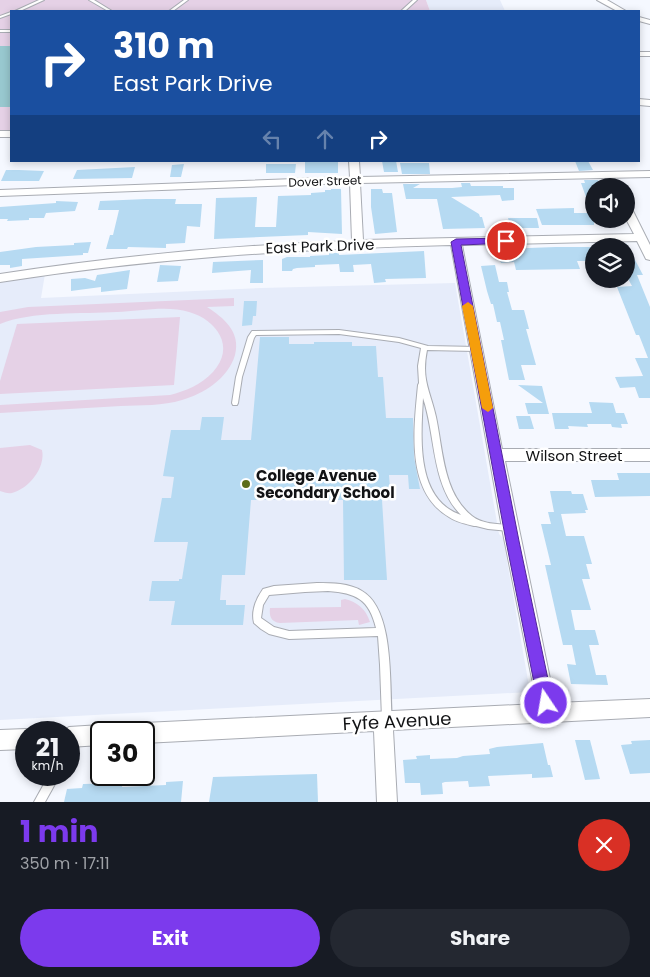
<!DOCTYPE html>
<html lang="en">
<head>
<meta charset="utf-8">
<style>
	body { margin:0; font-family:Poppins,sans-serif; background:#242831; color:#f1f3f6; height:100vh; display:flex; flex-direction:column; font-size:19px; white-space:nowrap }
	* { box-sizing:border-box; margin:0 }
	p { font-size:16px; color:#9ea1a6 }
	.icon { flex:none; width:28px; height:28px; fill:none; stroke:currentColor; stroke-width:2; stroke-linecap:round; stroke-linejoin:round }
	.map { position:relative; height:802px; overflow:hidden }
	.sheet { display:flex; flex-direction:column; background:#171b24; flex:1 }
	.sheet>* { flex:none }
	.hud { position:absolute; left:10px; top:10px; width:630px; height:152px; border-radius:0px; box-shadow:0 2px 8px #0003; background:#1a4fa0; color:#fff; overflow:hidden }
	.tools { position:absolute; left:585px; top:178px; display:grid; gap:10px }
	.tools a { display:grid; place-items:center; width:50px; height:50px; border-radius:50%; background:#171b24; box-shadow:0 2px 8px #0003; font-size:25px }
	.speed { position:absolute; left:15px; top:721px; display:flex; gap:10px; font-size:25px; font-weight:700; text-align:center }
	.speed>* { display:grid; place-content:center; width:65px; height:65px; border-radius:50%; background:#171b24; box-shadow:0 2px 8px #0003; line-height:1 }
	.speed small { font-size:12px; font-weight:400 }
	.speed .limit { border:2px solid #111; border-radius:8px; background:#fff; color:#111 }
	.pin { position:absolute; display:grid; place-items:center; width:42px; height:42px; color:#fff; margin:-21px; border:2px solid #fff; border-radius:50%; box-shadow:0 1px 5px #0007 }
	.me { position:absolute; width:55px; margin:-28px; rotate:348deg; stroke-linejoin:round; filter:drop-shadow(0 0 4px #0008) }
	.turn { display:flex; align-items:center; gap:18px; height:105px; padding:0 20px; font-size:22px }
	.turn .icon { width:65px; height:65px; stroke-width:2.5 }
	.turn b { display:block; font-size:35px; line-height:42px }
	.lanes { display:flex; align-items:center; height:48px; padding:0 20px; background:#0003; justify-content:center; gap:25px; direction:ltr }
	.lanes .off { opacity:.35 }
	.round { display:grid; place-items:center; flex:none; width:52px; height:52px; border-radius:26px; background:#242831 }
	.head { display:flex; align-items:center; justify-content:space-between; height:85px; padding:0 20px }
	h1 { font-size:30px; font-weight:700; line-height:38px; color:#7c3aed }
	.button { display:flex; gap:10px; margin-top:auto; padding:10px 20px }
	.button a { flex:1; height:58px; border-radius:30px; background:#7c3aed; color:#fff; font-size:20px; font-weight:700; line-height:58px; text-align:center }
	.button a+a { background:#242831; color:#f1f3f6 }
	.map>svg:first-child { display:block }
	.built { fill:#e6ecfa }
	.green { fill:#e5d1e6 }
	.water { fill:#98c8cf }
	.building { fill:#b6daf2 }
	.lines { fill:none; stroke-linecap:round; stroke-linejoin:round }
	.service-casing { stroke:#a9acb3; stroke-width:2 }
	.minor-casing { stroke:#a9acb3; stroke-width:2 }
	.service { fill:#fff; fill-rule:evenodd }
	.minor { fill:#fff; fill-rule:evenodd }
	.route { fill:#7c3aed; stroke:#51269a }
	.slow { fill:#f59e0b }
	.poi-dot { fill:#5d6d19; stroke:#fff; stroke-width:2 }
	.labels { text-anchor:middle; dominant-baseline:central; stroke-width:5; stroke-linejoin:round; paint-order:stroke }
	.far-street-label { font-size:12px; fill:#121315; stroke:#fff }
	.street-label { font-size:15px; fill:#121315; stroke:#fff }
	.poi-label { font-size:15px; font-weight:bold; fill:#121315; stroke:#fff; text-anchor:start }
	.near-street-label { font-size:18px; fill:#121315; stroke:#fff }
</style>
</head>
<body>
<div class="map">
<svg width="650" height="802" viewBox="0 0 650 802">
	<rect width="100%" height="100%" fill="#f5f8ff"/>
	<g class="built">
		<polygon points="426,0 500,0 505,11 430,11"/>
		<polygon points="45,274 41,298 261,288 455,283 499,534 503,538 530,692 0,720 0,282"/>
	</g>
	<g class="green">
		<polygon points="0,0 426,0 430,11 11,11 11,130 0,131"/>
		<path d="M 234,298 L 234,306 L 207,307 C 224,318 241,332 235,355 C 228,379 203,394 182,400 C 163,406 141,405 121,406 C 81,408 40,411 0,413 L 0,405 L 170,395 C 185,391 201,385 213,372 C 236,347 217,320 189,312 C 168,305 139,311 117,312 C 83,314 31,311 0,324 L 0,312 L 28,307 Z"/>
		<polygon points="180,317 174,385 0,394 0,381 17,324"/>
		<path d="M 30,445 L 42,450 C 46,468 28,489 12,493 C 8,494 4,492 0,491 L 0,448 Z"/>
		<path d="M 345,599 C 357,602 366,609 370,622 L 359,625 L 358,620 L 280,623 C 271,622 269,616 270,608 L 341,607 L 341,600 Z"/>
	</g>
	<rect class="water" x="0" y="46" width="11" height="61"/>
	<g class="building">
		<polygon points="305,161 338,162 338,173 305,173"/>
		<polygon points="382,161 396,161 398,172 384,172"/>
		<polygon points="575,161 588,161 593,170 579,171"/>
		<polygon points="400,163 429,163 430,174 402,174"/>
		<polygon points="184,164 181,177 170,177 172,165"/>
		<polygon points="266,164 296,164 295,173 266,173"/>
		<polygon points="135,167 132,178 73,179 77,170"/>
		<polygon points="6,170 19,170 44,171 39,181 1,181"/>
		<polygon points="584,180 598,180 602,186 594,186 594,196 586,197 581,183 585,183"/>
		<polygon points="461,183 470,183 471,186 503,186 503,188 514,188 514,200 502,201 500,195 451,197 479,214 480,217 482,217 485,228 443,229 437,199 406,199 403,184 420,184 413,188 452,188 462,187"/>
		<polygon points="331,189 341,189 342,234 308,232 308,235 214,239 216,198 257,197 255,227 276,227 278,196 311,195 311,193 325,192 325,190 331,190"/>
		<polygon points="371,189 382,189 383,193 392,193 397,232 375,234 371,207"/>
		<polygon points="146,199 176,199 175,204 202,204 200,227 187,226 185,243 166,244 166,248 128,247 127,249 106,249 110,235 113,235 119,210 98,210 100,201"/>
		<polygon points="56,201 78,202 75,211 46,213 44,218 29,218 29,220 7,221 8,219 0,219 0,207 56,203"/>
		<polygon points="574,208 574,213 594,213 594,225 542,225 536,209"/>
		<polygon points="508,218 537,218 539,228 511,228"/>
		<polygon points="91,242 88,253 83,253 83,255 22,259 22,266 10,268 10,265 0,265 0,252 36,247 74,245 74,243"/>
		<polygon points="626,243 643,275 637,275 650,307 650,398 639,398 635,387 620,388 615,377 643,376 635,358 648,358 639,335 636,335 617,287 632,286 626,275"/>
		<polygon points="556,247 594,247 594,261 577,261 580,269 516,270 514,262 501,263 497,249"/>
		<polygon points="424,251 426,278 385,279 386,282 374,283 371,264 353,265 354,272 340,272 339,264 315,265 315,267 297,268 293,269 292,271 282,271 282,259 287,257 310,257 310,256 329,255 329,253 339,253 339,255"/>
		<polygon points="263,260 263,283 250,283 251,270 212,273 213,262"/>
		<polygon points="160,265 181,266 178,281 157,282"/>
		<polygon points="495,265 499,282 507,282 509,292 507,292 512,310 524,310 529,329 526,329 536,365 521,365 525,380 509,380 501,340 504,340 500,322 497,322 493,304 491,304 487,291 481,266"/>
		<polygon points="130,270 127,289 101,292 101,287 71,291 71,279 85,278 95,281 97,275"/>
		<polygon points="244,301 257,301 256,316 253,316 252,325 242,326"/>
		<polygon points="260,337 289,337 289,344 314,344 314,342 352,342 352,346 376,346 378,377 383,377 386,418 413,418 414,457 420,489 409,489 408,475 389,475 391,500 382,500 387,580 344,580 343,500 251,500 245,575 222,575 220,600 226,600 226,605 245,605 243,625 171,625 175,601 149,601 152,581 179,581 179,579 182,579 188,542 154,542 162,498 171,498 174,477 163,476 171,430 200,430 202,417 224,417 221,440 251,440"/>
		<polygon points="518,385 542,386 549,414 528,414 525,403 543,403"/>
		<polygon points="589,402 613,403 616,413 624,413 628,424 621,424 622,428 612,427 611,424 587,424 588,427 568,426 569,429 555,429 552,413 592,413"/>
		<polygon points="516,416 530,416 534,429 519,429"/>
		<polygon points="617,473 650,473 650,496 595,497 591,480 619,480"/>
		<polygon points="550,491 571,491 572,494 583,494 588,510 585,510 586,513 561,514 566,536 584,536 592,564 586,564 590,579 582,579 591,610 571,610 575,630 595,630 599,645 589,645 596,675 606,675 608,685 571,684 567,664 576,665 572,645 563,645 545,565 551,565 541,524 551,524 548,512 554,512"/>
		<polygon points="575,740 590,740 600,779 585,780"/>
		<polygon points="650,740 650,773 630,774 621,745 632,744 631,741"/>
		<polygon points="543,743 548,765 550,765 553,777 532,778 532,774 488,776 490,786 469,787 468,781 445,782 442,783 443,794 421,795 420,783 405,783 403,760 417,759 416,756 430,755 430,759 457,758 463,756 490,754 489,749 497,747"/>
		<polygon points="317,774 318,802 209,802 213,777"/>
		<polygon points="183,781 181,802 64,802 67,789 82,788 83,784 123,783 122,787 166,785 166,782"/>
	</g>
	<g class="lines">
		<g class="service-casing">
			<g id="service">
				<polygon points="39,0 44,0 20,11 15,11"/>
				<polygon points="89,0 94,0 112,11 108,11"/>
				<polygon points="184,0 188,0 173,11 169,11"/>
				<polygon points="413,0 417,0 405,11 401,11"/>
				<polygon points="11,12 11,14 0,18 0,16"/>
				<rect x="0" y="30" width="11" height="2"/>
				<path d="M 339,330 L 399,338 L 428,346 L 477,347 L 478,349 L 477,351 L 475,351 L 427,350 C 421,380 430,390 436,417 C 443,450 443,493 472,516 C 482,524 497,524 509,525 L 512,526 L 513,528 L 512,530 L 509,531 L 488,529 L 476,526 L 474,526 C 466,524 456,522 449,517 C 405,491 414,428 418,385 L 419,383 L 418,366 L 421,348 L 399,342 L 339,334 L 256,335 L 254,338 L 242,377 L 238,403 L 237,405 L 233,405 L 232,403 L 236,377 L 248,337 L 252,331 ZM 423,398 C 436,436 431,485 461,515 C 415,499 421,437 423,398 Z"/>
				<path d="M 317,583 C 332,583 349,583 362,591 C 395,610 389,685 392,719 L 390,722 L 387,724 L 384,722 L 382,719 L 380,665 L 378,636 L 289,639 L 269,634 L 261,629 L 254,623 C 251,611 256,599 263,589 L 274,586 ZM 328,591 C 356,593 369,599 376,628 L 289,631 L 274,627 L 261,618 L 263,605 L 269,595 L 305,592 Z"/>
				<polygon points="49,775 60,775 45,802 34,802"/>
			</g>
		</g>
		<g class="minor-casing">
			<g id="minor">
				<polygon points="597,0 607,0 626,11 617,11"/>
				<polygon points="639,17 650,20 650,24 639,21"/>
				<rect x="639" y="52" width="11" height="4"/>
				<polygon points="639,99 650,100 650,106 639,105"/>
				<rect x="0" y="131" width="11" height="6"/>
				<path d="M 349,161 L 359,161 L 360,177 L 650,171 L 650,177 L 360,183 L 363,240 L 634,234 L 626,219 L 626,204 L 631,207 L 650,245 L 650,260 L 646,259 L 637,241 L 462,245 L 502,449 L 650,449 L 650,461 L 505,461 L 555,703 L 650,699 L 650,717 L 393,730 L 397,802 L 377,802 L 374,731 L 144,743 L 144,732 L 135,732 L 137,726 L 144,723 L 537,704 L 502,528 L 451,245 C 298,249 152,258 0,282 L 0,274 C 117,256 234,245 352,241 L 350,183 L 0,196 L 0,190 L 350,177 Z"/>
				<polygon points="101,725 108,728 110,732 101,732 101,745 69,747 69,732 61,732 69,727"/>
				<polygon points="26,729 33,732 26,732 26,749 0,750 0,730"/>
			</g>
		</g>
		<use href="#service" class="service"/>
		<use href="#minor" class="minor"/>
	</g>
	<polygon class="route" points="506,238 510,239 510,243 461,245 519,541 553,703 551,708 546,711 540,708 538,703 506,541 451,242 456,239"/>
	<polygon class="slow" points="468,302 473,306 493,408 488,412 482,408 462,306"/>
	<circle class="poi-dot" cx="246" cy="484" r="5"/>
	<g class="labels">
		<g class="far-street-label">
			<text transform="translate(325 181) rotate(-2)">Dover Street</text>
		</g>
		<g class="street-label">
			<text transform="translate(320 246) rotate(-2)">East Park Drive</text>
			<text x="574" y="455">Wilson Street</text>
		</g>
		<g class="poi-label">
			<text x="256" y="475">College Avenue<tspan x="256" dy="17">Secondary School</tspan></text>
		</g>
		<g class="near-street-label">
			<text transform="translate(397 721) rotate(-3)">Fyfe Avenue</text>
		</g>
	</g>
</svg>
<div class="tools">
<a><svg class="icon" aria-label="sound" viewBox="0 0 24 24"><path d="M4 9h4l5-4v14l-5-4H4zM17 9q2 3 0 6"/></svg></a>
<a><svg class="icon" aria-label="layers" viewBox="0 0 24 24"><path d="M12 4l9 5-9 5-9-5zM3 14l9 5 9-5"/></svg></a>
</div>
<div class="speed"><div>21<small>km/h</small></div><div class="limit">30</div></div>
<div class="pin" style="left:506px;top:241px;background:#d93025"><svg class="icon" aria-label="arrive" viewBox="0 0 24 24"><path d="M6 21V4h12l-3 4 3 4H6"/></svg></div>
<svg class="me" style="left:546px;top:703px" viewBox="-20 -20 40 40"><circle r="17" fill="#7c3aed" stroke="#fff" stroke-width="3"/><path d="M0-11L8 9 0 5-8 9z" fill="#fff"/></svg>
<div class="hud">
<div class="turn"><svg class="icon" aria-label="right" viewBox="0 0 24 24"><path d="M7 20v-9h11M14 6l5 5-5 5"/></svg><div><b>310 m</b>East Park Drive</div></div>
<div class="lanes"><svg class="icon off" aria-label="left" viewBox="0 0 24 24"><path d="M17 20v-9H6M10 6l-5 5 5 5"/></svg><svg class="icon off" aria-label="ahead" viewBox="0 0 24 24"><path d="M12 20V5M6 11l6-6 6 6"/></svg><svg class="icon" aria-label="right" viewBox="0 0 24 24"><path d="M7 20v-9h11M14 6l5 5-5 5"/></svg></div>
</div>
</div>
<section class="sheet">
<div class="head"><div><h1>1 min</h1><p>350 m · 17:11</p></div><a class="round" style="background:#d93025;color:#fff"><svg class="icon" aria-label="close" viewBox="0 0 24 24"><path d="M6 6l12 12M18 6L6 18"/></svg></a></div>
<div class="button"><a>Exit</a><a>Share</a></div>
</section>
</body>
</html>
